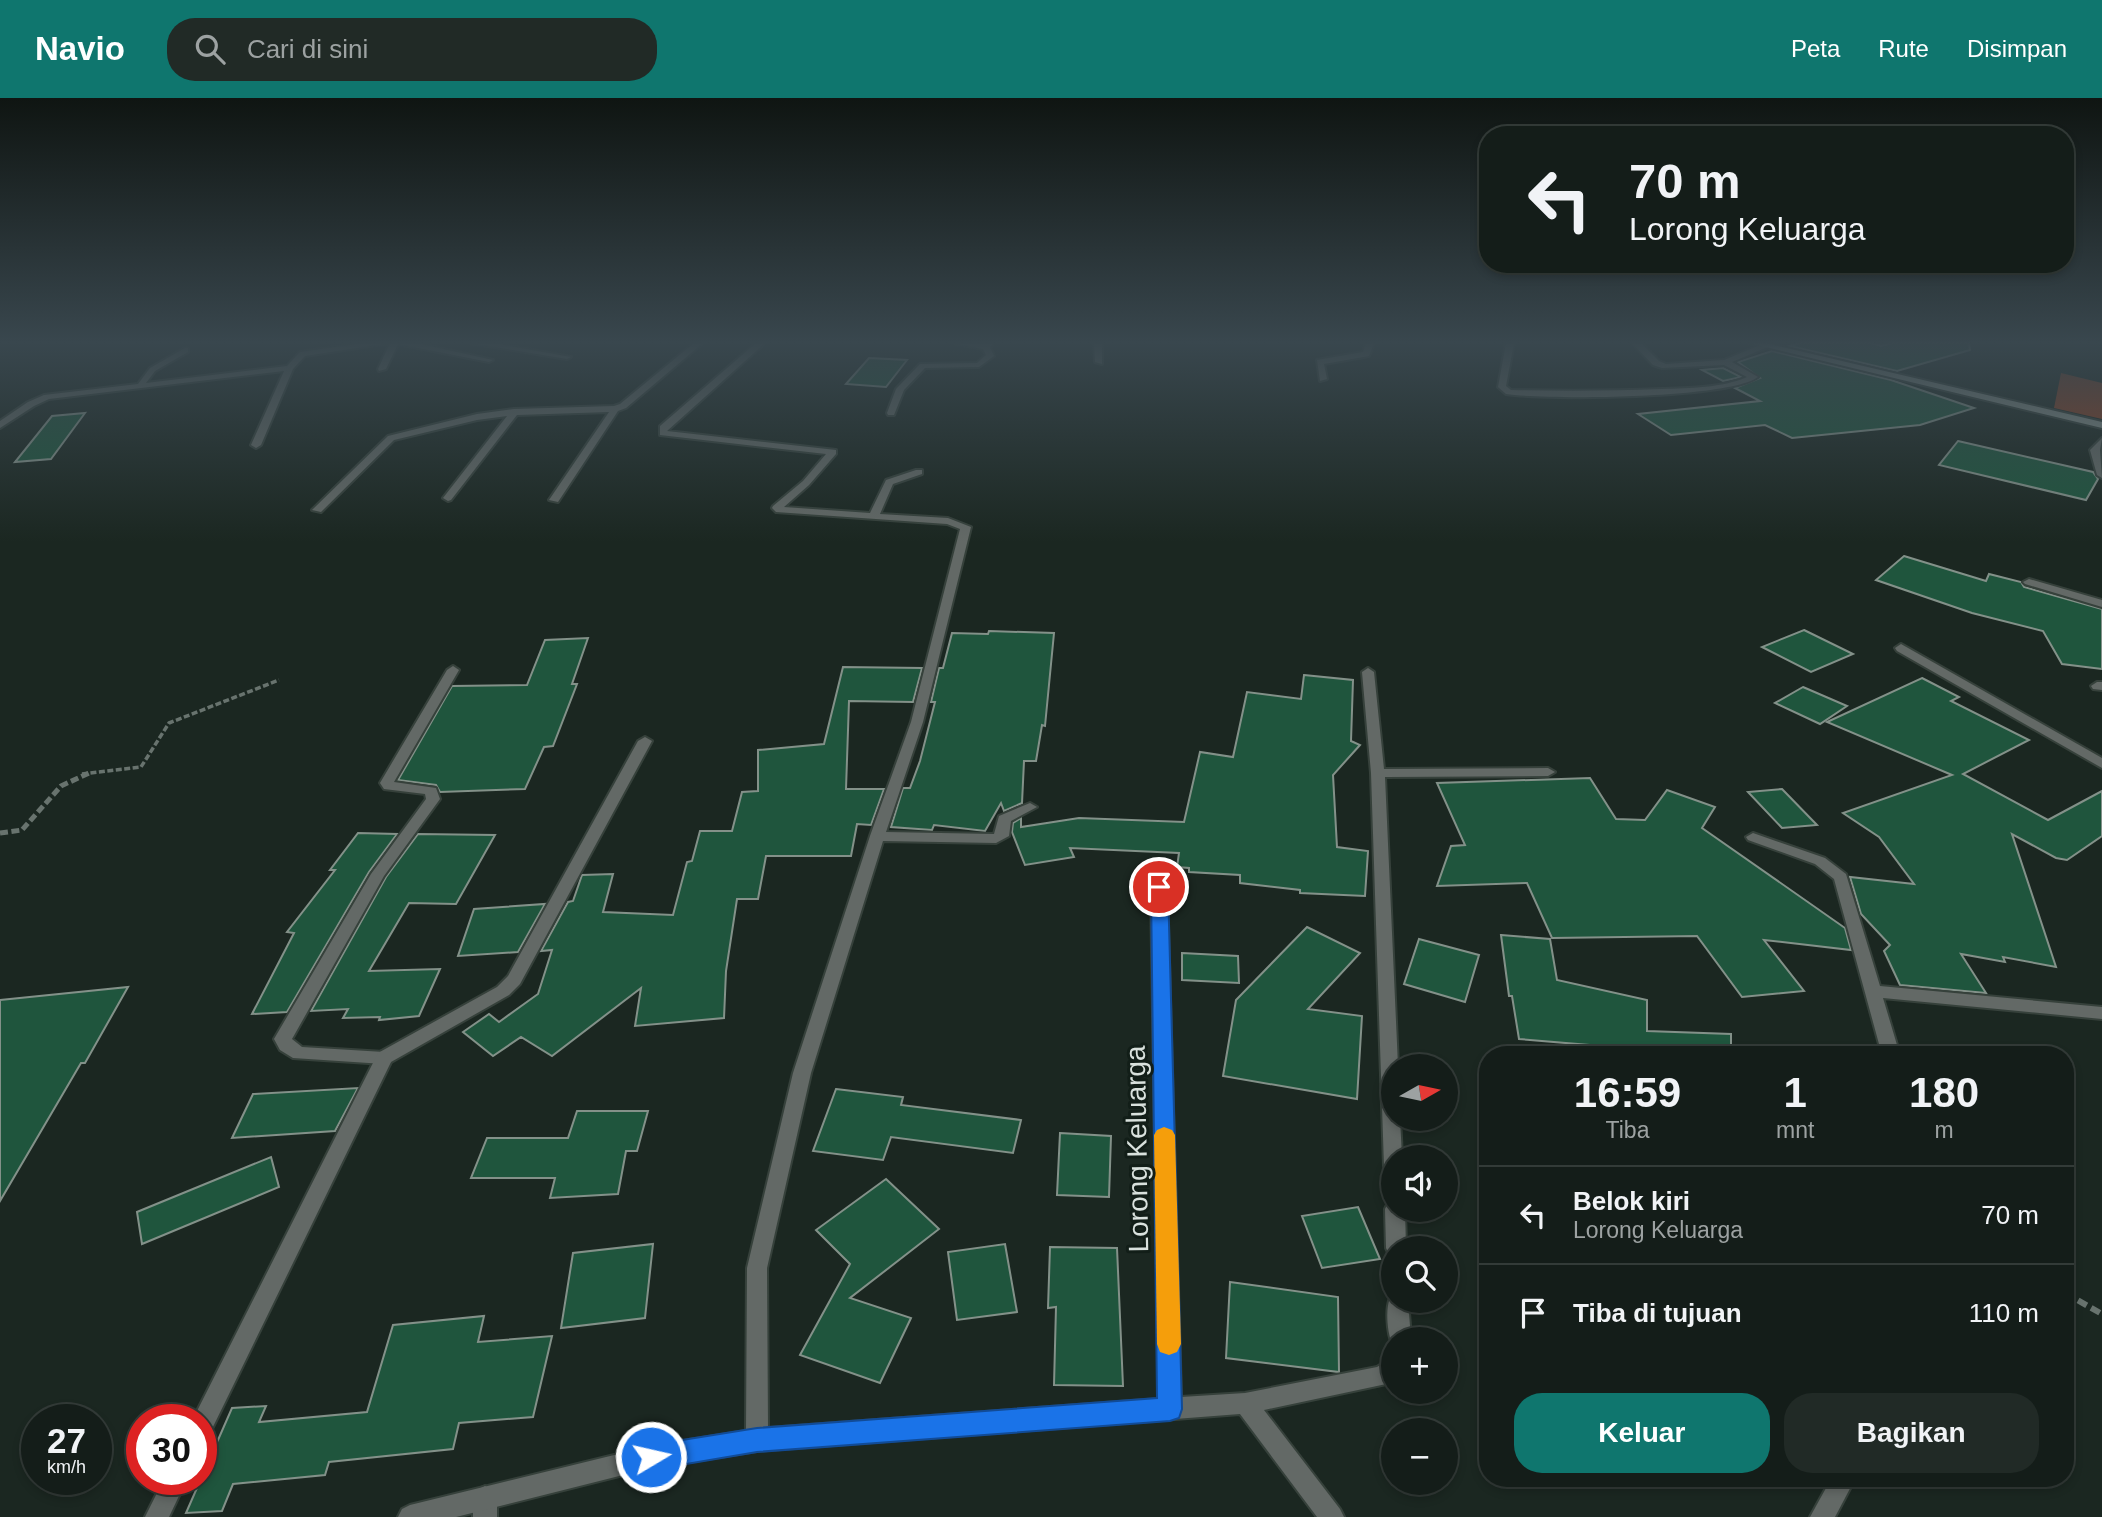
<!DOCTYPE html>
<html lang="id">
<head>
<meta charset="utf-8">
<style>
	body { margin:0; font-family:Arial,sans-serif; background:#212a26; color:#f1f3f6; height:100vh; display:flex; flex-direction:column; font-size:26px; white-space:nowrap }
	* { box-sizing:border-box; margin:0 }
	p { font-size:23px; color:#9da2a2 }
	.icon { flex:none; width:38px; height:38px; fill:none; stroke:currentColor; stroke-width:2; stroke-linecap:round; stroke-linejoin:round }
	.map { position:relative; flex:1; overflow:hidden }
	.side { position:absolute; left:1479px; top:948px; width:595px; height:441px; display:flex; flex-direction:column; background:#141d19; border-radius:28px; box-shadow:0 4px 10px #0003,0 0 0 2px #333b38 }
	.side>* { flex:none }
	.top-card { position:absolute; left:1479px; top:28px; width:595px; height:147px; border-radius:28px; box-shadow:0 4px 10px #0003,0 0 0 2px #333b38; background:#141d19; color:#f1f3f6; overflow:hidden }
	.needle { width:46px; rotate:81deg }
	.tools { position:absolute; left:1381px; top:956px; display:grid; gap:14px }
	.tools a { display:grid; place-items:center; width:77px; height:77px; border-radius:50%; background:#141d19; box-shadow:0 4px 10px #0003,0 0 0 2px #333b38; font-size:35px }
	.speed { position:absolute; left:21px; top:1306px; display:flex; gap:14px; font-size:35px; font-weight:700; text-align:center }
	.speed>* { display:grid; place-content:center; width:91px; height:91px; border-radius:50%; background:#141d19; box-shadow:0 4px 10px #0003,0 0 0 2px #333b38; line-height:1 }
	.speed small { font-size:18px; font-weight:400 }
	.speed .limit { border:10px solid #d22; background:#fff; color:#111 }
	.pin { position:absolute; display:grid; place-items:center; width:60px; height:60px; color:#fff; margin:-30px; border:4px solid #fff; border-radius:50%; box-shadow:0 2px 7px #0007 }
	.me { position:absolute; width:77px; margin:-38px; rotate:81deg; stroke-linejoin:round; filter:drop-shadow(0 0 5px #0008) }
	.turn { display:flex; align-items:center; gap:24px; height:147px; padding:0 35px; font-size:32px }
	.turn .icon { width:91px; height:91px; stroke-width:2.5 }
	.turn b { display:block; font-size:49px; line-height:60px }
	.eta { display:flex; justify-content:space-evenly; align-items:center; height:119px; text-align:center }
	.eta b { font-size:42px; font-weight:700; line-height:49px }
	.cta { display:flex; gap:14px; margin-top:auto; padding:14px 35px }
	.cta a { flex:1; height:80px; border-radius:28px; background:#0f766e; color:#fff; font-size:28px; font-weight:700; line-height:80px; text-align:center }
	.cta a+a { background:#212a26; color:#f1f3f6 }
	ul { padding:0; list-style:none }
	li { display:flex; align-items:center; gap:21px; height:98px; padding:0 35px; border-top:2px solid #333b38 }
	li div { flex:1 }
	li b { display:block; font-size:26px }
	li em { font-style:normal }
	header { display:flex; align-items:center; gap:42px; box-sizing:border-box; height:98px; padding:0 35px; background:#0f766e; color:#fff }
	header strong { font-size:33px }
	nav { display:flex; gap:38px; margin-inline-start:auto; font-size:24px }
	.search { width:490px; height:63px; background:#212a26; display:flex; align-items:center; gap:18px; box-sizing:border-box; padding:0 24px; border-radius:28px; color:#9da2a2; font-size:26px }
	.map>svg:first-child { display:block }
	.forest { fill:#8e3f22 }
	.building { fill:#1f553d; stroke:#839189; stroke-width:2 }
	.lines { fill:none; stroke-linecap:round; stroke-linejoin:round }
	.lane-casing { stroke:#36413b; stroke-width:4 }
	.street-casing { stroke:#36413b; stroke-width:4 }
	.secondary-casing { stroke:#36413b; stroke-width:4 }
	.path-far2 { stroke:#68736e; stroke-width:3.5; stroke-dasharray:6 2.5; stroke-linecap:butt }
	.path-far1 { stroke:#68736e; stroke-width:5; stroke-dasharray:8 3.5; stroke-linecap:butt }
	.path { stroke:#68736e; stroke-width:6; stroke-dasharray:10 5; stroke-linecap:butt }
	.lane { fill:#636966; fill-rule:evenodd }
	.street { fill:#636966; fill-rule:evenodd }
	.secondary { fill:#86908b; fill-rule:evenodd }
	.route { fill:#1a73e8; stroke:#114b97; stroke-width:2 }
	.slow { fill:#f59e0b }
	.labels { text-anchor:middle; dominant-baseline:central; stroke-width:6; stroke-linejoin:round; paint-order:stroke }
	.near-street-label { font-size:28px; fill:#d9e1dd; stroke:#121e18 }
</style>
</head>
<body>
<header>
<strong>Navio</strong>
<div class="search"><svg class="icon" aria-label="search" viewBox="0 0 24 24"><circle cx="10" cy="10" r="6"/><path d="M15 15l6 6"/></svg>Cari di sini</div>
<nav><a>Peta</a><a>Rute</a><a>Disimpan</a></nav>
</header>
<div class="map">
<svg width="2102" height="1419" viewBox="0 0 2102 1419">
	<rect width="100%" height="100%" fill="#1b2721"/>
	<polygon class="forest" points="2061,275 2102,285 2102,321 2054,310"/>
	<g class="building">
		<polygon points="1800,245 1872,245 1881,248 1892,245 1969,245 1970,252 1897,273 1790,248"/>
		<polygon points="1772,253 1891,282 1974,310 1920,327 1792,340 1765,327 1671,337 1638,316 1760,303 1735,290 1760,280 1738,264"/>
		<polygon points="869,260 907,262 886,289 846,286"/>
		<polygon points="1723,270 1741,279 1723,283 1702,272"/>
		<polygon points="85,315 51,361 15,364 52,318"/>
		<polygon points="1958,343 2093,374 2098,381 2086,402 1939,367"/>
		<polygon points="1904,458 1986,483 1989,476 2021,484 2024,489 2102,511 2102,571 2062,566 2043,533 1972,515 1876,482"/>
		<polygon points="1804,532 1853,556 1811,574 1762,549"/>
		<polygon points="989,533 1054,535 1045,628 1042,627 1036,663 1024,663 1022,705 1004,713 1001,705 985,733 934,727 932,732 891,729 903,690 910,690 920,663 935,604 931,604 939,570 943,570 952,535 988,536"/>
		<polygon points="588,540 572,586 577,586 553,648 544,649 525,691 440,694 436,687 398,682 452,588 527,587 545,542"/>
		<polygon points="843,569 922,570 913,604 849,603 846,691 884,691 871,727 857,726 851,758 766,758 758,801 737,801 726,873 724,920 635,928 641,890 552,958 521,939 493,958 463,934 489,916 499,924 538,896 552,852 541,853 568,804 573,803 582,777 613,776 603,814 673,817 687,764 692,763 700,733 732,733 742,694 758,693 758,652 824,646"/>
		<polygon points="1304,577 1353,582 1351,643 1360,647 1333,677 1337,749 1368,753 1365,798 1300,795 1300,792 1240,785 1240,777 1189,774 1189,770 1177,769 1179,755 1070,750 1074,759 1025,767 1012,734 1013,725 1021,720 1021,729 1079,720 1184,724 1200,654 1233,659 1247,594 1301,601"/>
		<polygon points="1922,580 1959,599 1951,603 2029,642 1963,676 2048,722 2102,693 2102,738 2067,762 2056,760 2012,736 2056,869 2003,859 2005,864 1961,856 1986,895 1900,887 1884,853 1890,847 1861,816 1850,779 1914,786 1879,739 1843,715 1952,677 1827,624"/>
		<polygon points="1803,589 1847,608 1820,626 1775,605"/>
		<polygon points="1590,680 1616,721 1645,722 1667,692 1715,709 1702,730 1845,830 1851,852 1764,842 1804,893 1742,899 1697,838 1552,840 1527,785 1437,788 1451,748 1465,747 1437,685"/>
		<polygon points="1782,691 1817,727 1782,730 1748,694"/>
		<polygon points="358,735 397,736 369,774 287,914 252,916 294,835 287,834 335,772 330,772"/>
		<polygon points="418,736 495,737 456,806 409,805 369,873 440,871 419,918 379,922 380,919 343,920 348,911 311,913 386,779"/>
		<polygon points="545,806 518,854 458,858 474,811"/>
		<polygon points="1307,829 1360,855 1308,911 1362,918 1357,1001 1223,978 1236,902"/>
		<polygon points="1501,837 1550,841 1557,882 1647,902 1647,933 1731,936 1731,957 1589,957 1589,947 1519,941 1512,898 1509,898"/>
		<polygon points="1419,841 1479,857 1465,904 1404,886"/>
		<polygon points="1182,855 1238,858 1239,885 1182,882"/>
		<polygon points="128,889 85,965 81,965 0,1103 0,902"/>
		<polygon points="358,990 335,1033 232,1040 253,996"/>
		<polygon points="836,991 903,999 901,1007 1021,1022 1013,1055 891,1039 883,1062 813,1053"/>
		<polygon points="577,1013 648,1013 637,1053 626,1053 618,1096 550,1100 555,1080 471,1080 487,1040 568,1040"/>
		<polygon points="1060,1035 1111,1038 1109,1099 1057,1097"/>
		<polygon points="271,1059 279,1089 142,1146 137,1114"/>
		<polygon points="886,1081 939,1131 850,1200 911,1220 880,1285 800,1257 850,1166 816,1132"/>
		<polygon points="1358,1109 1380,1161 1322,1170 1302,1118"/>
		<polygon points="653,1146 645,1220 561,1230 573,1155"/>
		<polygon points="1005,1146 1017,1214 957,1222 948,1154"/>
		<polygon points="1050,1149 1117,1150 1123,1288 1054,1287 1056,1209 1048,1210"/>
		<polygon points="1230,1184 1338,1199 1339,1274 1226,1260"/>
		<polygon points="484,1218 478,1244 552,1238 533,1319 459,1325 453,1351 329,1364 325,1377 233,1386 222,1413 186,1415 232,1310 266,1308 259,1324 367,1314 393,1227"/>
	</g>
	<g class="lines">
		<g class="lane-casing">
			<g id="lane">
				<polygon points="2102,340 2100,352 2102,380 2097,377 2090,352"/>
				<polygon points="453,568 459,572 394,684 436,690 440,701 384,778 292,941 302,949 384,954 390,955 393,960 390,965 384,966 293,960 280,952 274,941 371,776 426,701 425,696 384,691 380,685 447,572"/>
				<polygon points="485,1388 493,1392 497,1400 497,1419 473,1419 473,1400 477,1392"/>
			</g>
		</g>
		<g class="street-casing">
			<g id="street">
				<polygon points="364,245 389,245 305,258 293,271 261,347 256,350 251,347 284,273 49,301 34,308 0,330 0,323 28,304 44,297 138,286 150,270 185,250 188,250 188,254 155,273 146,285 287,268 300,254"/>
				<polygon points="390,245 416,245 493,262 489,264 398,246 386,271 379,273 378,271"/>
				<polygon points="470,245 493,245 571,259 567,261"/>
				<polygon points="694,245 703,245 626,310 618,313 558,404 549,402 609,314 517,317 451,402 448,403 443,400 507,318 477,322 394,342 321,414 312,412 388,338 477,316 514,311 614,308 620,306"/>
				<polygon points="756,245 765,245 667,333 836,352 836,356 809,387 784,409 870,415 886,382 916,372 922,372 922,376 893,386 880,416 948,420 971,429 923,624 886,734 994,736 999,718 1030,705 1037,709 1011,723 1009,738 996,745 883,743 811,975 767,1170 768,1330 1159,1301 1151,789 1159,784 1167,789 1181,1299 1245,1295 1377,1269 1393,1259 1393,1283 1391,1285 1264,1312 1340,1411 1344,1419 1317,1419 1240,1316 757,1353 651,1370 456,1419 398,1419 402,1411 410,1407 651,1348 746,1333 747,1170 793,975 870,738 911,624 960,431 947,426 776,414 772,410 773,408 803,383 826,356 660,337 660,328"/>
				<polygon points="954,245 993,245 990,249 994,258 979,269 925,270 904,292 894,317 888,317 887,315 896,291 920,266 977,265 986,257 983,251"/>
				<polygon points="1094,245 1102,245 1102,266 1095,264"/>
				<polygon points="1366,245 1374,245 1369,258 1324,266 1327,281 1320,283 1317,262 1363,254"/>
				<path d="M 1506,245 L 1514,245 L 1506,288 L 1511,292 C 1561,293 1612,293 1662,291 C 1690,290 1722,290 1747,279 L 1724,267 L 1662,270 L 1653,267 L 1632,245 L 1641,245 L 1659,263 L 1666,266 L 1724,262 L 1765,245 L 1777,245 L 1732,264 L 1758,279 C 1728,301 1547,302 1506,296 L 1498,289 Z"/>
				<polygon points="2029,481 2102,502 2102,509 2025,486 2023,484"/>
				<polygon points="1901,546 2102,660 2102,670 1897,553 1895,550"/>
				<polygon points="1368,570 1374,574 1384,671 1548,670 1555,674 1548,678 1385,679 1398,968 1393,968 1393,1020 1400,1020 1402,1059 1393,1059 1393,1076 1386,1073 1384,1068 1371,675 1362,574"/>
				<polygon points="2097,584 2102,584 2102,592 2093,591 2091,588"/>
				<polygon points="645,639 652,643 520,886 509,897 391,964 209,1337 201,1340 201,1321 193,1321 378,955 497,889 508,878 638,643"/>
				<polygon points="1753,735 1825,760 1846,776 1880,888 2102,909 2102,921 1883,900 1900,957 1882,957 1834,781 1815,766 1748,742 1746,739"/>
				<polygon points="1393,1104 1393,1111 1405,1111 1406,1150 1393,1150 1393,1157 1389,1156 1386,1150 1385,1111 1388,1105"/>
				<path d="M 1393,1195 L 1393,1202 L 1408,1202 L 1411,1241 L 1393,1241 L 1393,1248 C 1387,1236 1384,1205 1393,1195 Z"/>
				<polygon points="164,1381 187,1381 169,1419 145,1419"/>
				<polygon points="1831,1381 1855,1381 1835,1419 1810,1419"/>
			</g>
		</g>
		<g class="secondary-casing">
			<polygon id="secondary" points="1749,245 1765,245 2102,324 2102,330"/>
		</g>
		<polyline class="path-far2" points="82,676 141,669 169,625 279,582"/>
		<polyline class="path-far1" points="0,735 22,732 61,688 89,675"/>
		<polyline class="path" points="2065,1195 2102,1216"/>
		<use href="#lane" class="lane"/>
		<use href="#street" class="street"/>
		<use href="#secondary" class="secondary"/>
	</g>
	<linearGradient id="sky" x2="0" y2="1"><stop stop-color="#0f1512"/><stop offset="0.55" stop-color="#39474e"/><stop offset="1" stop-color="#39474e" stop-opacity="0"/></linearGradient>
	<rect width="2102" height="444" fill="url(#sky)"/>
	<polygon class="route" points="1159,783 1168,789 1182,1311 1179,1320 1170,1323 757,1354 651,1372 642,1368 638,1359 642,1350 651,1347 757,1330 1157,1300 1151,789"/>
	<polygon class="slow" points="1164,1029 1172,1032 1175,1037 1181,1246 1177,1254 1169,1257 1160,1254 1157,1246 1154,1037 1157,1032"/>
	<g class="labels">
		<g class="near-street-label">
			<text transform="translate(1137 1051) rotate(-91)">Lorong Keluarga</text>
		</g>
	</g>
</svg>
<div class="tools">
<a><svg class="needle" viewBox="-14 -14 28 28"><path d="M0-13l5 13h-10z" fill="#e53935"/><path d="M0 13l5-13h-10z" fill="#9da2a2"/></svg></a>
<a><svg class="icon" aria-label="sound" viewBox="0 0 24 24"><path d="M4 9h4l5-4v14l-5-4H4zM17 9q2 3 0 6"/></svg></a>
<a><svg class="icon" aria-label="search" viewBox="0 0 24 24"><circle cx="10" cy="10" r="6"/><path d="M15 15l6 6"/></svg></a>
<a>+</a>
<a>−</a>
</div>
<div class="speed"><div>27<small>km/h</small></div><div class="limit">30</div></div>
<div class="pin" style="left:1159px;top:789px;background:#d93025"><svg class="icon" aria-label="arrive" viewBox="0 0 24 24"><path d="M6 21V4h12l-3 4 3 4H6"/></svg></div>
<svg class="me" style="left:651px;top:1359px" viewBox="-20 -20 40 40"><circle r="17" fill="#1a73e8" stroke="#fff" stroke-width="3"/><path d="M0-11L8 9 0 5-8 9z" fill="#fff"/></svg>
<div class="top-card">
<div class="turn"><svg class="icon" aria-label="left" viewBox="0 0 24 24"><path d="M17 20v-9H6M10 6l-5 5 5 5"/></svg><div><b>70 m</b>Lorong Keluarga</div></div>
</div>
<section class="side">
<div class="eta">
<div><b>16:59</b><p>Tiba</p></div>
<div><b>1</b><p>mnt</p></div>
<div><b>180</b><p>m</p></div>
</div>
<ul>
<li><svg class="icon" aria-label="left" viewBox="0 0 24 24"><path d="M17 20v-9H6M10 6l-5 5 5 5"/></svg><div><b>Belok kiri</b><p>Lorong Keluarga</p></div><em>70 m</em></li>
<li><svg class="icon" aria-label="arrive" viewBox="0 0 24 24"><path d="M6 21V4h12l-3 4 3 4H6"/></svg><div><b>Tiba di tujuan</b></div><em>110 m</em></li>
</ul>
<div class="cta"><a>Keluar</a><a>Bagikan</a></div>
</section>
</div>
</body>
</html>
